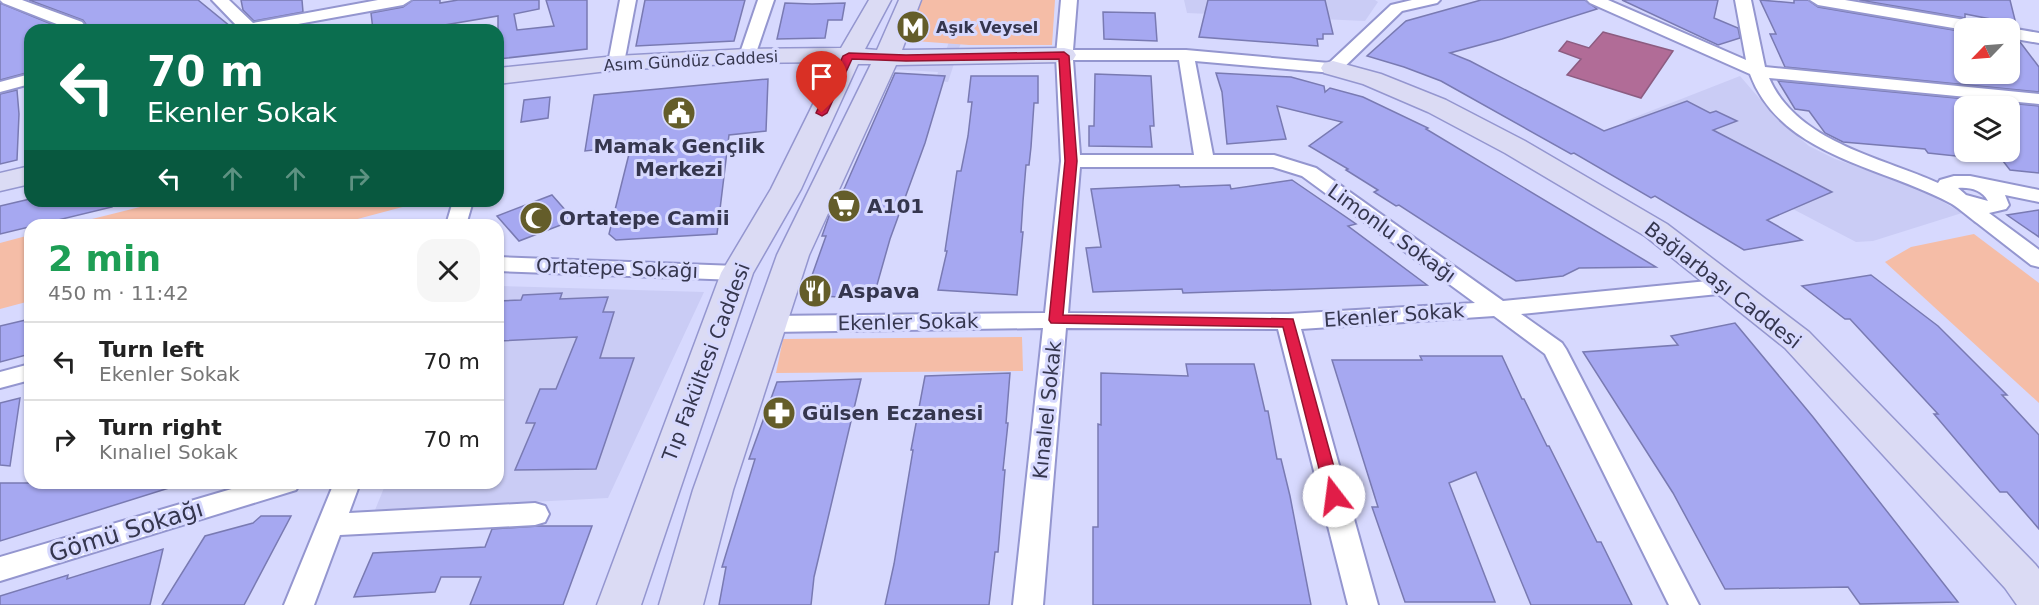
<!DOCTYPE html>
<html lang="en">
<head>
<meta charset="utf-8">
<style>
	body { margin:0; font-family:"DejaVu Sans",sans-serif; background:#f6f6f6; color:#222; height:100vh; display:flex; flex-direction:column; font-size:22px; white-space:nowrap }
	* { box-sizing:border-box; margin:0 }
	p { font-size:20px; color:#767676 }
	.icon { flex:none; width:33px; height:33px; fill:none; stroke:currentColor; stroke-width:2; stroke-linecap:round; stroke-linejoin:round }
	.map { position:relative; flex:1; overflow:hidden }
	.sheet { position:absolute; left:24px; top:219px; width:480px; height:270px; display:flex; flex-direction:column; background:#fff; border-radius:18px; box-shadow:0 2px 4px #0004 }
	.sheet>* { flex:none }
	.hud { position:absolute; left:24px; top:24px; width:480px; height:183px; border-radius:18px; box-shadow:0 2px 4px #0004; background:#0b6e4f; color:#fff; overflow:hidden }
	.needle { width:39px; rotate:245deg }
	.fabs { position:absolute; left:1954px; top:18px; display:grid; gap:12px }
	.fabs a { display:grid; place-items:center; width:66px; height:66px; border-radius:12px; background:#fff; box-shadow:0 2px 4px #0004; font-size:30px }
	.pin { position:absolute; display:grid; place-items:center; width:51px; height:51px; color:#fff; margin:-62px -26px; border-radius:50% 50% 50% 0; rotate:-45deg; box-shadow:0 0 6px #0007 }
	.pin .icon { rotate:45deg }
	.me { position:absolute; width:66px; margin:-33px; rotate:345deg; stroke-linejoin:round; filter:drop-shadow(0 0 4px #0008) }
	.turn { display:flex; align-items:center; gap:21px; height:126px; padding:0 24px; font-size:27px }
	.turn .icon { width:78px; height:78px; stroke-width:2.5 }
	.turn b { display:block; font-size:42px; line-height:51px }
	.lanes { display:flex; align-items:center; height:57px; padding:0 24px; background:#0003; justify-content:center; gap:30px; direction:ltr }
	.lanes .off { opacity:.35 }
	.round { display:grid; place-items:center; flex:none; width:63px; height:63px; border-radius:18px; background:#f6f6f6 }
	.headline { display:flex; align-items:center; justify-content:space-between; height:102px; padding:0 24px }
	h1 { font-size:36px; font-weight:600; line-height:45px; color:#1e9e55 }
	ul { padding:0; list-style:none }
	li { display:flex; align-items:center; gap:18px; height:78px; padding:0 24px; border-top:2px solid #e0e0e0 }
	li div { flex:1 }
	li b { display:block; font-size:22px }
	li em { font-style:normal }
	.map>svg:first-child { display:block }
	.built { fill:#caccf5; fill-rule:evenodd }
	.green { fill:#f5bda7 }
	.water { fill:#b16c97; stroke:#8c5c81; stroke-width:1.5 }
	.building { fill:#a6a8f1; stroke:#797ab2; stroke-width:1.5 }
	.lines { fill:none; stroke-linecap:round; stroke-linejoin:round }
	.street-casing { stroke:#9496cf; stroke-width:4 }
	.secondary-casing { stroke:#9496cf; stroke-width:3 }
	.street { fill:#fff; fill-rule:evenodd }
	.secondary { fill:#dbdbf4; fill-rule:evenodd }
	.route { fill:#e11d48; stroke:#92132f; stroke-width:1.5 }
	.labels { text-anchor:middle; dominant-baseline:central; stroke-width:6; stroke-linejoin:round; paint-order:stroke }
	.far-poi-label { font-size:16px; font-weight:bold; fill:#35364e; stroke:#d7d9fe; text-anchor:start }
	.far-street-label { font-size:16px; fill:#35364e; stroke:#d7d9fe }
	.poi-label { font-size:20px; font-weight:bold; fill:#35364e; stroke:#d7d9fe; text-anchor:start }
	.street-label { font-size:20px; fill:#35364e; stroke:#d7d9fe }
	.near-street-label { font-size:24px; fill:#35364e; stroke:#d7d9fe }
</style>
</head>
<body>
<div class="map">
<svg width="2039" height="605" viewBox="0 0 2039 605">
	<rect width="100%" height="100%" fill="#d7d9fe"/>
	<g class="built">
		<path d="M 907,0 L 975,0 L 948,82 L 936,81 L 938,72 L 888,69 ZM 903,33 L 951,36 L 941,65 L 891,62 Z"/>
		<polygon points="1184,0 1375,0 1378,2 1365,21 1187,13"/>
		<polygon points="1740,76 1778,120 1809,146 1835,159 1921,189 1962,213 1873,241 1856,242 1625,121"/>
		<polygon points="498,286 704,292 608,498 375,510 386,483 498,483"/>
	</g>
	<g class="green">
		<polygon points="918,0 1055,0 1052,45 969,45 901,40"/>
		<polygon points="164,201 425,201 335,225 68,225"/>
		<polygon points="1974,234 2039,283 2039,403 1885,262 1911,247"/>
		<polygon points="30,235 30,301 0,309 0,243"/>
		<polygon points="1022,337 1023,371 776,373 783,339"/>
	</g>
	<polygon class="water" points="1603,32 1673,51 1641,98 1567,75 1581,59 1559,51 1567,41 1589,48"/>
	<g class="building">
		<polygon points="29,0 198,0 231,27 229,30 90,30 83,20"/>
		<polygon points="241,0 302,0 303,12 254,21 243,10"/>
		<polygon points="413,0 440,0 440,3 458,0 539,0 539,9 514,14 517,30 554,26 546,0 587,0 587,49 498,59 498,16 415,30 373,30 371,13 403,7"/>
		<polygon points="645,0 745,0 734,41 636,46"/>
		<polygon points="1208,0 1325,0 1333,34 1323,34 1323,39 1317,39 1318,46 1199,37"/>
		<polygon points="1481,0 1585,0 1597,9 1502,39 1450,53 1470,61 1604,131 1687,101 1710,113 1716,111 1737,121 1713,130 1832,192 1767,220 1802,240 1744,250 1655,196 1651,198 1574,153 1571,154 1441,81 1404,67 1367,56 1406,21"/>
		<polygon points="1622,0 1718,0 1714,18 1738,28 1740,38 1718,45"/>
		<polygon points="1760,0 1794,3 1794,0 1808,0 1818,7 1965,32 1965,74 2010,74 2010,40 2020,42 2039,67 2039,92 1785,67 1770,34 1776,34"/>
		<polygon points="1859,0 2010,0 2016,24 1965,14 1965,18"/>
		<polygon points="0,3 66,30 30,30 30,37 27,38 26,73 0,80"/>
		<polygon points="785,3 812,4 845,3 842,20 828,20 825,38 777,39"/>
		<polygon points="1103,12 1155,13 1157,41 1104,39"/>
		<polygon points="895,73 945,76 925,143 890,239 873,299 805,295 826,236 822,236 829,216 845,187"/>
		<polygon points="1216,73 1291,77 1324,86 1325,92 1330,88 1363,97 1428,128 1426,129 1656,267 1579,268 1563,276 1516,281 1399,205 1396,206 1374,192 1378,190 1346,170 1348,169 1309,146 1342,122 1277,106 1286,139 1227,144 1222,92"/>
		<polygon points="1095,74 1151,76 1154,126 1150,126 1152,147 1089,146 1089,126 1094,126"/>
		<polygon points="971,76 1038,76 1038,103 1034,103 1031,147 1029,165 1026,165 1023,201 1021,232 1023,232 1017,295 938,290 947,251 945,251 957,171 961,171 968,136 972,102 968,102"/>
		<polygon points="768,79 766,131 729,135 717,234 616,240 609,234 631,146 585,151 594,95"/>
		<polygon points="1778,81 2039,106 2039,173 2010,170 1996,152 2010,152 2010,106 1965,106 1965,157 1928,153 1925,149 1843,142 1825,133 1809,111 1795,109"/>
		<polygon points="17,90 19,114 17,160 0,164 0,94"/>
		<polygon points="550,97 548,118 521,122 524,100"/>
		<polygon points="1292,180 1356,224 1348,226 1427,285 1183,293 1182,289 1093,292 1086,248 1101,247 1091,189 1179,185 1180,187 1230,185 1231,189"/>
		<polygon points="552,195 574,220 519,241 497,216"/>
		<polygon points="30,199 30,201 111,201 112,207 0,234 0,206"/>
		<polygon points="2039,210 2039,237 2007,215"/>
		<polygon points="1871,275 1938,326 2007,395 2002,395 2039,435 2039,529 2007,492 2000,492 1934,414 1938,414 1850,319 1845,319 1802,286"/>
		<polygon points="562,293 560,299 608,297 603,312 614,312 600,358 634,358 596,469 515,470 535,423 526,423 540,389 556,389 577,337 498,341 498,301 521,300 523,295"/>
		<polygon points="30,319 30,354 0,362 0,326"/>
		<polygon points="1735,323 1813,417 1958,602 1860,604 1848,587 1725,589 1673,493 1583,352 1678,345 1671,336"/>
		<polygon points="1420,356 1502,356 1522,399 1524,399 1547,446 1549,446 1597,542 1601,542 1632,605 1531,605 1476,472 1449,483 1495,602 1405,602 1372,507 1378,507 1332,360 1422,360"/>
		<polygon points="1186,364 1254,364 1265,411 1268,411 1277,459 1281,459 1290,496 1311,605 1093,605 1093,527 1098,527 1098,424 1101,425 1101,373 1188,376"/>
		<polygon points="1010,373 1006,423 1008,423 1003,470 1005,470 998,552 995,552 989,605 885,605 894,564 913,450 911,450 925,376"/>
		<polygon points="861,379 814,577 811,605 719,605 726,567 722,567 755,459 749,459 777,382"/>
		<polygon points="20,398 10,466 0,465 0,403"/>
		<polygon points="0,483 168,483 169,488 0,541"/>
		<polygon points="261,516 291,516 244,605 162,605 205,536 253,523"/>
		<polygon points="538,526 592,526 563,605 470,605 481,577 441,577 435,592 354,597 373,553 485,547 492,529"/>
		<polygon points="163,549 150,605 0,605 0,596 68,575 67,579"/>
	</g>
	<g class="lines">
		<g class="street-casing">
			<g id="street">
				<polygon points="0,0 22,0 82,22 88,30 72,30 3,3"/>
				<polygon points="212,0 229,0 253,23 378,0 411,0 403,5 265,30 231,30 237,26"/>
				<polygon points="620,0 636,0 624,63 616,68 608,63"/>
				<polygon points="758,0 774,0 755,56 747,61 739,56"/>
				<path d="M 1061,0 L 1077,0 L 1073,50 L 1186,50 L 1329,63 L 1391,5 L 1412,0 L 1440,0 L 1437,3 L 1402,11 L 1339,72 L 1333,73 L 1195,61 L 1213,155 L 1274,155 L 1316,168 L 1503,301 L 1728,279 L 1736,281 L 1739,286 L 1736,291 L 1728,293 L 1521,314 L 1562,343 L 1566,349 L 1699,605 L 1669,605 L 1545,354 L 1494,316 L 1301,329 L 1378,605 L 1348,605 L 1278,329 L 1066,328 L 1043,605 L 1013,605 L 1043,328 L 770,332 L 762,329 L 758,324 L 762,319 L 770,316 L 1045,313 L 1061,161 L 1056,55 ZM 1073,60 L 1179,60 L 1194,155 L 1080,155 ZM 1080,167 L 1273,167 L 1302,176 L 1475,303 L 1288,314 L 1068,313 Z"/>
				<path d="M 1587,0 L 1608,0 L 1746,60 L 1735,0 L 1751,0 L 1765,67 L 2039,94 L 2039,104 L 1769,78 C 1797,142 1880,157 1938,183 L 1940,180 L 1954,176 L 1970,176 L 2039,190 L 2039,202 L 2005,195 L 2009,205 L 2006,209 L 1989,213 L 2039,250 L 2039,267 L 2031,265 C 2013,251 1995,237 1977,223 C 1969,217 1960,209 1952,204 C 1883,166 1781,157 1750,74 L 1590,3 ZM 1958,188 C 1970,187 1982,190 1988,201 L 1966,195 Z"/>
				<polygon points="1810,0 1845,0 1983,23 1991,28 1965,30 1818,5"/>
				<polygon points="2009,28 2010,28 2039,33 2039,43 2010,38"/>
				<polygon points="30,74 30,84 0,92 0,82"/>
				<polygon points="453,201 473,201 466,225 446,225"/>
				<polygon points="498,257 737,266 745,268 748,273 745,278 737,280 498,271"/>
				<polygon points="30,364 30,380 0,388 0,372"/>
				<polygon points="252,483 300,483 296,490 0,581 0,557"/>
				<polygon points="334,483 360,483 349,513 535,503 545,506 549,514 545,522 535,525 340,535 314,605 284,605"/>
			</g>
		</g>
		<g class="secondary-casing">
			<g id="secondary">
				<polygon points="869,0 891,0 865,49 877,50 899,0 921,0 902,50 1064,48 1073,50 1076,55 1073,60 1064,62 896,65 809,255 733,490 703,605 659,605 693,490 777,255 871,64 858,64 801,189 753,273 641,605 597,605 721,273 771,189 834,62 747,63 616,70 498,84 498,68 616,56 747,49 841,48"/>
				<polygon points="1333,61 1381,74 1446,100 1525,141 1667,224 1809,332 2035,564 2039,569 2039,605 2017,605 2005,588 1785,348 1645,236 1505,153 1428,112 1363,84 1324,73 1321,68 1324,63"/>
				<polygon points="30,166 30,184 0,191 0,173"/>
			</g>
		</g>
		<use href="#street" class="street"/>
		<use href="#secondary" class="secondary"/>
	</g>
	<polygon class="route" points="1064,52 1069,56 1077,161 1063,315 1293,319 1342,496 1340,501 1334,503 1328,501 1326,496 1283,327 1051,323 1049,320 1065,161 1059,59 906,61 852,59 827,113 822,116 816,113 843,56 849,53 906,55"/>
	<defs>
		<g id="metro-disc" transform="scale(1.725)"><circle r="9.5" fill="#645d2a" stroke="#d7d9fe"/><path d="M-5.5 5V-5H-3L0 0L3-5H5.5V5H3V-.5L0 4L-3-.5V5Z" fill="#fff"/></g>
		<g id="civic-disc" transform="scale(1.725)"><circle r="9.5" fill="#645d2a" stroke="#d7d9fe"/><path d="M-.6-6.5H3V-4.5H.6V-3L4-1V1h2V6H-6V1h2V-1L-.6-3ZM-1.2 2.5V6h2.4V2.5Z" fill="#fff"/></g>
		<g id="supermarket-disc" transform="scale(1.725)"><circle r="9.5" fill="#645d2a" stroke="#d7d9fe"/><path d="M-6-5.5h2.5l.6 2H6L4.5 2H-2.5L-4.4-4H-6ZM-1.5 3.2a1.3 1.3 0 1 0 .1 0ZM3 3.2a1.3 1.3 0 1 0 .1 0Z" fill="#fff"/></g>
		<g id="mosque-disc" transform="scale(1.725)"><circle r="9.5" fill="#645d2a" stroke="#d7d9fe"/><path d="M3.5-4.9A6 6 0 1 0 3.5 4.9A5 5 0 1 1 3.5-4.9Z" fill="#fff"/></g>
		<g id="restaurant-disc" transform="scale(1.725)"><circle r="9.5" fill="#645d2a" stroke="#d7d9fe"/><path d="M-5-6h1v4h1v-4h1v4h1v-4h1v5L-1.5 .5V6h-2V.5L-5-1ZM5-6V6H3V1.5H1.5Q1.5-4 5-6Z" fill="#fff"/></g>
		<g id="pharmacy-disc" transform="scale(1.725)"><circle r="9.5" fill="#645d2a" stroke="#d7d9fe"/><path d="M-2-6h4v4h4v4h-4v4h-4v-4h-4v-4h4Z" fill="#fff"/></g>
	</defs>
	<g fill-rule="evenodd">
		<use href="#metro-disc" x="913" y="27"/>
		<use href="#civic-disc" x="679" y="113"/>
		<use href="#supermarket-disc" x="844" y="206"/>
		<use href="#mosque-disc" x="536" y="218"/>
		<use href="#restaurant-disc" x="815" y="291"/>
		<use href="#pharmacy-disc" x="779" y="413"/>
	</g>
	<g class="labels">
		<g class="far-poi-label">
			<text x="936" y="27">Aşık Veysel</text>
		</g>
		<g class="far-street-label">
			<text transform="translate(691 61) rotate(-3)">Asım Gündüz Caddesi</text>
		</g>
		<g class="poi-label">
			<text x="679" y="146" text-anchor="middle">Mamak Gençlik<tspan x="679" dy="23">Merkezi</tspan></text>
			<text x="867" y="206">A101</text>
			<text x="559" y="218">Ortatepe Camii</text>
			<text x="838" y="291">Aspava</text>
			<text x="802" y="413">Gülsen Eczanesi</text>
		</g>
		<g class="street-label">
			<text transform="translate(1392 233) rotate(36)">Limonlu Sokağı</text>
			<text transform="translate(617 268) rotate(2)">Ortatepe Sokağı</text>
			<text transform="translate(1723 285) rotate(38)">Bağlarbaşı Caddesi</text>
			<text transform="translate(1394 315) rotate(-4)">Ekenler Sokak</text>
			<text transform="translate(908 322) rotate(-1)">Ekenler Sokak</text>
			<text transform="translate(706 362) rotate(-69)">Tıp Fakültesi Caddesi</text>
			<text transform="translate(1047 410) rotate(-84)">Kınalıel Sokak</text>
		</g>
		<g class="near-street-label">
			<text transform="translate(126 531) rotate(-17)">Gömü Sokağı</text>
		</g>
	</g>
</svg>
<div class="fabs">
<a><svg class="needle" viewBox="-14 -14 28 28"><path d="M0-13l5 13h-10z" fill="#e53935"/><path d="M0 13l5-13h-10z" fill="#767676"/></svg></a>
<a><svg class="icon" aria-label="layers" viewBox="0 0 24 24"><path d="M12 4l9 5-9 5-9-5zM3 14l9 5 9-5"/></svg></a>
</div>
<div class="pin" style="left:822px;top:113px;background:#d93025"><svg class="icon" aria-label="arrive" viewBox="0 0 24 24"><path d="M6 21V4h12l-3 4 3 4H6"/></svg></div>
<svg class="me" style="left:1334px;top:496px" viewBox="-20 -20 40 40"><circle r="19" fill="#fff"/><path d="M0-13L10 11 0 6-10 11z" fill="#e11d48"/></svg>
<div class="hud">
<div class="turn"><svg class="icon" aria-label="left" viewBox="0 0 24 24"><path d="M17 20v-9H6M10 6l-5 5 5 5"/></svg><div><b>70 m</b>Ekenler Sokak</div></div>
<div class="lanes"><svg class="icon" aria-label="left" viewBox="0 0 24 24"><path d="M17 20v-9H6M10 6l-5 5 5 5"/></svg><svg class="icon off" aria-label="ahead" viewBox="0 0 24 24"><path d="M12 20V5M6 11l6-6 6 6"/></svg><svg class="icon off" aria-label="ahead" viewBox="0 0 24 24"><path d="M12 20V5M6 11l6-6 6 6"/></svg><svg class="icon off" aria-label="right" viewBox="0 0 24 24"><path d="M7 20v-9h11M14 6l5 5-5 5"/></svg></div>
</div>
<section class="sheet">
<div class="headline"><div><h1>2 min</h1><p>450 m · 11:42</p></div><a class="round"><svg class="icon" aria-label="close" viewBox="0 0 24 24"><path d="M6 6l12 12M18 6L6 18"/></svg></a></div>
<ul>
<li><svg class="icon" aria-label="left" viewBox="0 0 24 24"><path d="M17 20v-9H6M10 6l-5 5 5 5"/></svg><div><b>Turn left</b><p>Ekenler Sokak</p></div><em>70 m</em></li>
<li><svg class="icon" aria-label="right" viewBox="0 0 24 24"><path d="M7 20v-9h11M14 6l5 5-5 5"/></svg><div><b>Turn right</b><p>Kınalıel Sokak</p></div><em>70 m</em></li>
</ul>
</section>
</div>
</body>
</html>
